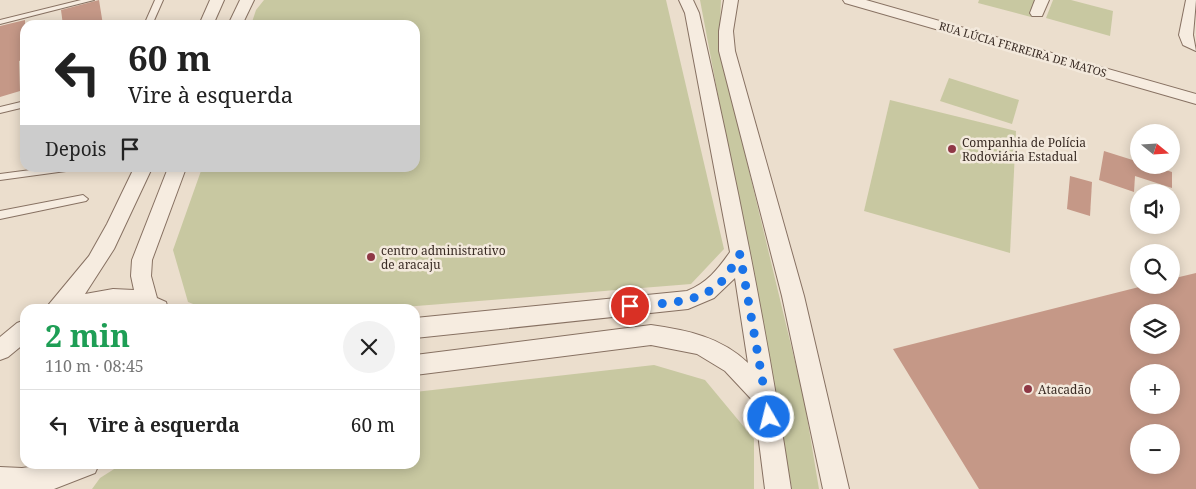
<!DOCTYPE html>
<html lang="pt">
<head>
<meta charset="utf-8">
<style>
	body { margin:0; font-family:"Noto Serif",serif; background:#f2f2f2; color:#222; height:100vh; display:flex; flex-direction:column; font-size:19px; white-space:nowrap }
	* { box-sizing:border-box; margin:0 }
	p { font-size:16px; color:#767676 }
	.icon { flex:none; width:28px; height:28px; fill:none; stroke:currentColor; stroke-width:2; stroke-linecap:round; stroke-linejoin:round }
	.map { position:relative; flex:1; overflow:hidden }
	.panel { position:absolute; left:20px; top:304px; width:400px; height:165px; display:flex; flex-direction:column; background:#fff; border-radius:15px; box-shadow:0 2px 12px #0003 }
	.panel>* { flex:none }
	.banner { position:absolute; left:20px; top:20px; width:400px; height:152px; border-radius:15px; box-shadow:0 2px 12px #0003; background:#fff; color:#222; overflow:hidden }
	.needle { width:32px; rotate:108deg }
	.fabs { position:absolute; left:1130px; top:124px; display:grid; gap:10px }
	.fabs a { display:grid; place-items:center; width:50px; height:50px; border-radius:50%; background:#fff; box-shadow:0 2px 12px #0003; font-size:25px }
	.pin { position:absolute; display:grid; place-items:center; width:42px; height:42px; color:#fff; margin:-21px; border:2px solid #fff; border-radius:50%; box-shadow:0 1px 5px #0007 }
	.me { position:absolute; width:55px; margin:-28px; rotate:352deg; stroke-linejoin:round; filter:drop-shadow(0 0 4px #0008) }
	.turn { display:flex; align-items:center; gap:18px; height:105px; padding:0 25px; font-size:22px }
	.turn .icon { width:65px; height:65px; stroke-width:2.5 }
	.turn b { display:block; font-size:35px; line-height:42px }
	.then { display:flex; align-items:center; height:48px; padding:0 25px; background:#0003; gap:10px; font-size:19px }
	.round { display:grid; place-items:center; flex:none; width:52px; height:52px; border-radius:26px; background:#f2f2f2 }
	.headline { display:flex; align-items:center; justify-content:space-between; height:85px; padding:0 25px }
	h1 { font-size:30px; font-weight:700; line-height:38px; color:#1e9e55 }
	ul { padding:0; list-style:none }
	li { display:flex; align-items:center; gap:15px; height:70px; padding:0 25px; border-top:1px solid #e0e0e0 }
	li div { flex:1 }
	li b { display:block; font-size:19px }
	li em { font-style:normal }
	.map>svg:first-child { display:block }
	.green { fill:#c8c8a1 }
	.building { fill:#c59887; fill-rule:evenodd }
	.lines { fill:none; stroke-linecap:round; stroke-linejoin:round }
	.service-casing { stroke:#877162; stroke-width:2 }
	.minor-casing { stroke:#877162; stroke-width:2 }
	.service { fill:#f6ece0; fill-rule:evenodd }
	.minor { fill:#f6ece0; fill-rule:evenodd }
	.route { stroke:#1a73e8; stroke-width:9; stroke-dasharray:0 16.2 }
	.poi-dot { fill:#8f3845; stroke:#f3e9dc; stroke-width:2 }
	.labels { text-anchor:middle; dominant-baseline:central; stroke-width:5; stroke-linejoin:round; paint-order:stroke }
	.far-street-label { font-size:11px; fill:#392b24; stroke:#f3e9dc }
	.poi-label { font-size:12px; fill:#392b24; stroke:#f3e9dc; text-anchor:start }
</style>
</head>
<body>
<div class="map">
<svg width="1196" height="489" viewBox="0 0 1196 489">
	<rect width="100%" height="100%" fill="#ebdecd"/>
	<g class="green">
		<polygon points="264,0 666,0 724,249 691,284 379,309 206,309 188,302 173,250 202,168 415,168 415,25 251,25 256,10"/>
		<polygon points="700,0 721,0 719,46 804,399 819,489 792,489"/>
		<polygon points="979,0 1037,0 1031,17 978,3"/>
		<polygon points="1053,0 1071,0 1113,11 1110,36 1046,18"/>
		<polygon points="949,78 1019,100 1012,124 940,101"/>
		<polygon points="890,100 1016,131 1010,253 864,211"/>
		<polygon points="654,365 705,380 754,439 754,489 92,489 100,478 122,464 415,464 415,392"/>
	</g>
	<g class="building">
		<polygon points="99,0 103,25 63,25 61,10"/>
		<polygon points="25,20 25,59 19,61 20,91 0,97 0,26"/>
		<polygon points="1104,151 1139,162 1139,165 1150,165 1172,172 1172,188 1135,176 1134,192 1099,180"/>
		<polygon points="1070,176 1092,182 1090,216 1067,209"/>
		<path d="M 1196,273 L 1196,489 L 979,489 L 893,349 L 1147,285 L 1171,285 L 1171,279 ZM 1139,312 L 1171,312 L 1171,345 L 1139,345 ZM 1139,372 L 1171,372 L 1171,405 L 1139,405 ZM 1139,432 L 1171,432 L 1171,465 L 1139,465 Z"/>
	</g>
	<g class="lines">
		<g class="service-casing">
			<g id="service">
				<polygon points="81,0 94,0 0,24 0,20"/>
				<polygon points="155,0 163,0 152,25 144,25"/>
				<polygon points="25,101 25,107 0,113 0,107"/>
				<polygon points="46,168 71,168 66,171 0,180 0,174"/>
				<polygon points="83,195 88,199 86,201 0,219 0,211"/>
			</g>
		</g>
		<g class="minor-casing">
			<g id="minor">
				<polygon points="210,0 224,0 213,25 199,25"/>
				<polygon points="240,0 254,0 242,25 228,25"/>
				<path d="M 679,0 L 693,0 L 699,13 C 735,171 767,329 791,489 L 765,489 L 754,402 L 725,371 L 697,354 L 651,345 L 415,375 L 415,355 L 651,325 C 687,330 721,337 748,363 L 735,278 L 714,298 L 688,309 L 415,338 L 415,318 L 687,291 C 707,283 718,269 730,252 L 685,13 Z"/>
				<polygon points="724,0 738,0 733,31 735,51 804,296 849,489 823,489 782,296 719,51 719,31"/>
				<polygon points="843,0 866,0 1196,94 1196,104 845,3"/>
				<polygon points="1035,0 1049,0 1042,16 1032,16 1030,13"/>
				<polygon points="1186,0 1196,0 1193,35 1196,51 1183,45 1179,35"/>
				<polygon points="134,168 152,168 114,249 85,294 113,289 134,290 131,276 132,260 168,168 186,168 152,260 151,276 157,298 166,302 168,309 125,307 45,309 89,256 107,224"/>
				<polygon points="25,320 25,343 8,357 0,360 0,337 17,323"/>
				<polygon points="52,464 99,464 95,473 54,489 0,489 0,467 22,468"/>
			</g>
		</g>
		<use href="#service" class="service"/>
		<use href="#minor" class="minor"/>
	</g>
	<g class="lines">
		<path class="route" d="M 630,306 C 659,303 697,305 720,283 C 728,276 734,263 740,254 L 769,417"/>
	</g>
	<g class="poi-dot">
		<circle cx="952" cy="149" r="5"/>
		<circle cx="371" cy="257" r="5"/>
		<circle cx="1028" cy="389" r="5"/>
	</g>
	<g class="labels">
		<g class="far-street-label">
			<text transform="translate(1023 49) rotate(16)">RUA LÚCIA FERREIRA DE MATOS</text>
		</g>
		<g class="poi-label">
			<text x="962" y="142">Companhia de Polícia<tspan x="962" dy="14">Rodoviária Estadual</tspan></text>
			<text x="381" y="250">centro administrativo<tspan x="381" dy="14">de aracaju</tspan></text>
			<text x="1038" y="389">Atacadão</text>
		</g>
	</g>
</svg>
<div class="fabs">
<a><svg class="needle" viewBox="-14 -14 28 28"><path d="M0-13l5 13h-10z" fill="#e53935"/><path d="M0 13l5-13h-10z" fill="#767676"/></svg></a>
<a><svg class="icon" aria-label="sound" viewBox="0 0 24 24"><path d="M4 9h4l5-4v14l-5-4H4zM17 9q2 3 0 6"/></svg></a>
<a><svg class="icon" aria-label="search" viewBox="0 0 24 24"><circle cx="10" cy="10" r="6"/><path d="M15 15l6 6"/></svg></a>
<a><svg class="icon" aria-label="layers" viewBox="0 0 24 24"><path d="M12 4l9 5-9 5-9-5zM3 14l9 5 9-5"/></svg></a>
<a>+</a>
<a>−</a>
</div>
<div class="pin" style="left:630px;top:306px;background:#d93025"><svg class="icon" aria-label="arrive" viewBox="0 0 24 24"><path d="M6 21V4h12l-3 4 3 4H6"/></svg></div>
<svg class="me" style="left:769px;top:417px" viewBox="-20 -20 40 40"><circle r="17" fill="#1a73e8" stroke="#fff" stroke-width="3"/><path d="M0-11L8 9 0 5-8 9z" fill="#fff"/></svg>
<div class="banner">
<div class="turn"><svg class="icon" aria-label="left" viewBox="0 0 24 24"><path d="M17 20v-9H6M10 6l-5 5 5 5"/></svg><div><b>60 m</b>Vire à esquerda</div></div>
<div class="then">Depois<svg class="icon" aria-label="arrive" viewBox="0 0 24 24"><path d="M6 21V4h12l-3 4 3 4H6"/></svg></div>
</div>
<section class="panel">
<div class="headline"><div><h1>2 min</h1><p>110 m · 08:45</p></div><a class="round"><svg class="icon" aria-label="close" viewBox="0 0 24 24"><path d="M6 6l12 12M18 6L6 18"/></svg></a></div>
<ul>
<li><svg class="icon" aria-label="left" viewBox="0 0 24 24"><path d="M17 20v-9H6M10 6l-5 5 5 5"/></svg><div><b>Vire à esquerda</b></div><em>60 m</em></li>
</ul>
</section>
</div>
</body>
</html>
